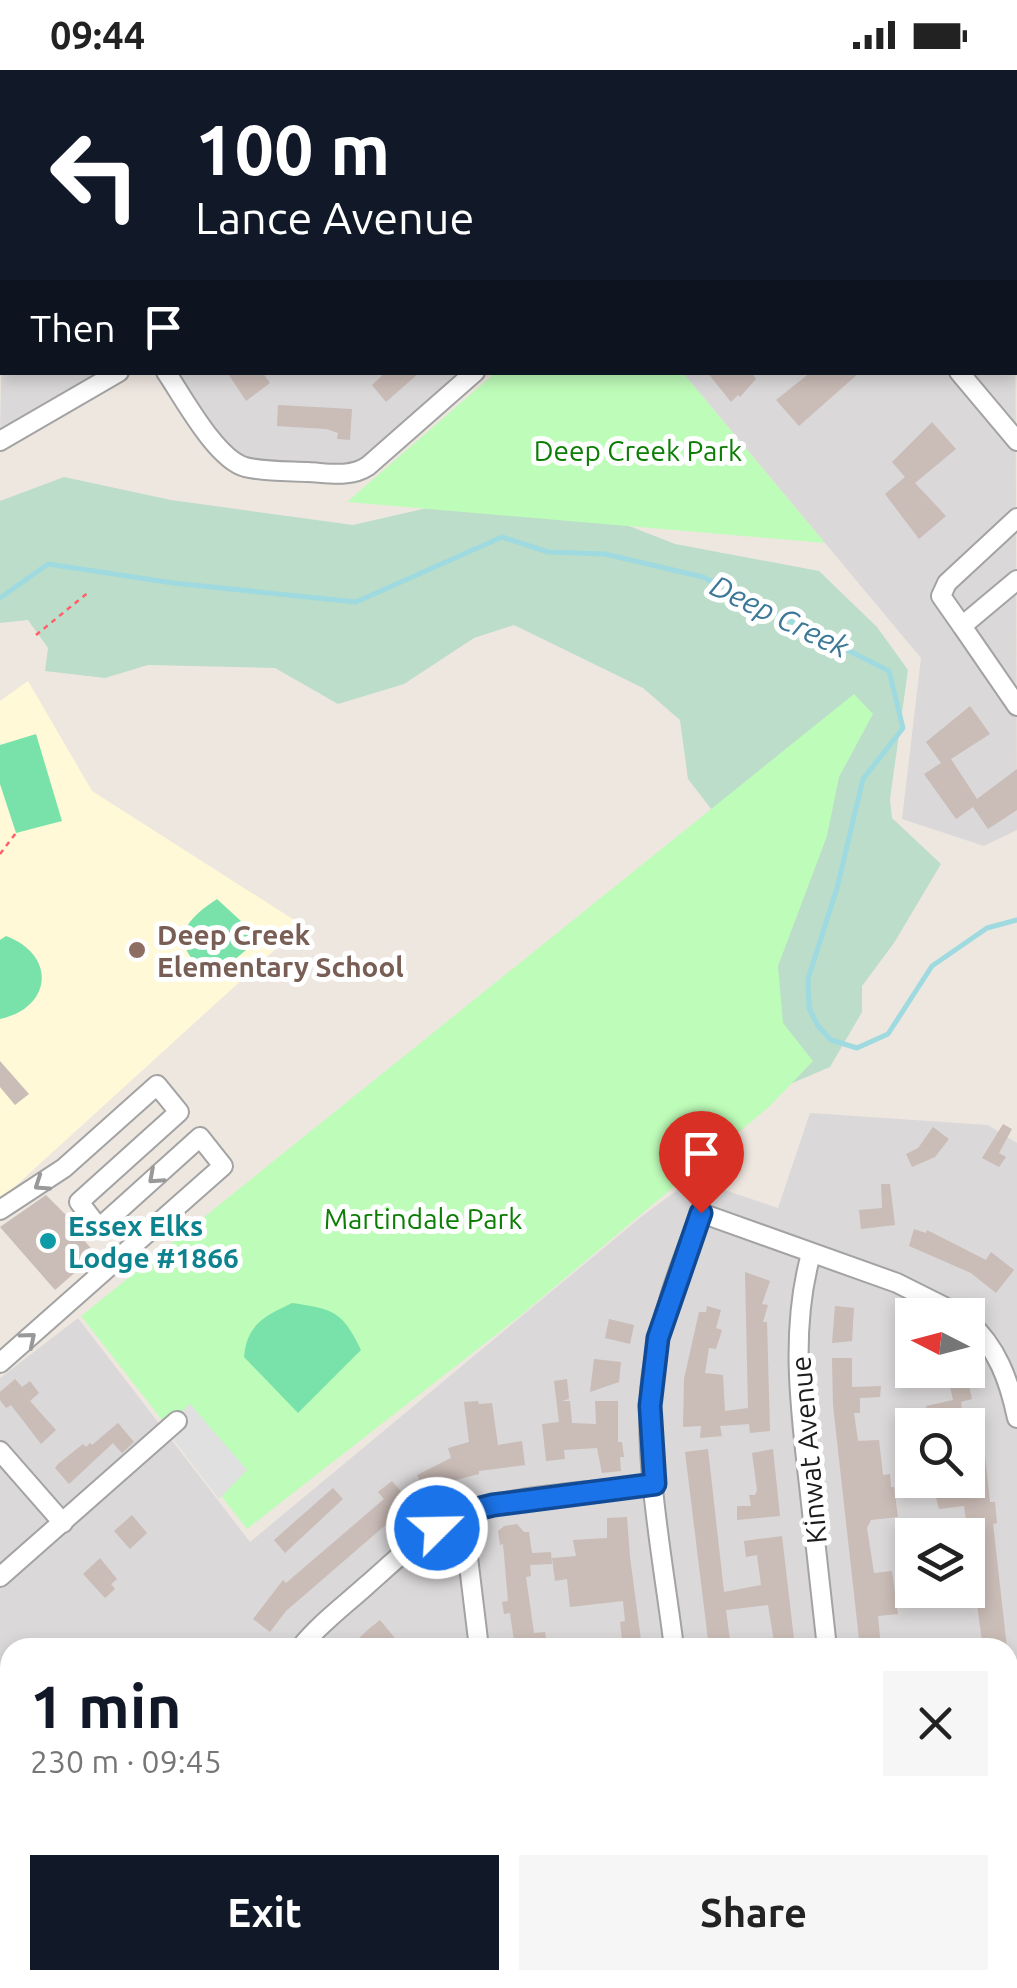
<!DOCTYPE html>
<html lang="en">
<head>
<meta charset="utf-8">
<style>
	body { margin:0; font-family:Ubuntu,sans-serif; background:#f6f6f6; color:#222; height:100vh; display:flex; flex-direction:column; font-size:38px; white-space:nowrap }
	* { box-sizing:border-box; margin:0 }
	p { font-size:32px; color:#767676 }
	.icon { flex:none; width:55px; height:55px; fill:none; stroke:currentColor; stroke-width:2; stroke-linecap:round; stroke-linejoin:round }
	.map { position:relative; flex:1; overflow:hidden }
	.drawer { position:absolute; left:0px; top:1568px; width:1018px; height:352px; display:flex; flex-direction:column; background:#fff; border-radius:30px 30px 0 0; box-shadow:0 5px 15px #0003 }
	.drawer>* { flex:none }
	.guide { position:absolute; left:0px; top:0px; width:1018px; height:305px; box-shadow:0 5px 15px #0003; background:#111827; color:#fff; overflow:hidden }
	.needle { width:65px; rotate:276deg }
	.controls { position:absolute; left:895px; top:1228px; display:grid; gap:20px }
	.controls a { display:grid; place-items:center; width:90px; height:90px; border-radius:0px; background:#fff; box-shadow:0 5px 15px #0003; font-size:50px }
	.pin { position:absolute; display:grid; place-items:center; width:85px; height:85px; color:#fff; margin:-102px -42px; border-radius:50% 50% 50% 0; rotate:-45deg; box-shadow:0 0 10px #0007 }
	.pin .icon { rotate:45deg }
	.me { position:absolute; width:110px; margin:-55px; rotate:67deg; stroke-linejoin:round; filter:drop-shadow(0 0 8px #0008) }
	.turn { display:flex; align-items:center; gap:35px; height:210px; padding:0 30px; font-size:45px }
	.turn .icon { width:130px; height:130px; stroke-width:2.5 }
	.turn b { display:block; font-size:70px; line-height:85px }
	.then { display:flex; align-items:center; height:95px; padding:0 30px; background:#0003; gap:20px; font-size:38px }
	.round { display:grid; place-items:center; flex:none; width:105px; height:105px; border-radius:0px; background:#f6f6f6 }
	.overview { display:flex; align-items:center; justify-content:space-between; height:170px; padding:0 30px }
	h1 { font-size:60px; font-weight:700; line-height:75px; color:#111827 }
	.primary-button { display:flex; gap:20px; margin-top:auto; padding:20px 30px }
	.primary-button a { flex:1; height:115px; border-radius:0px; background:#111827; color:#fff; font-size:40px; font-weight:700; line-height:115px; text-align:center }
	.primary-button a+a { background:#f6f6f6; color:#222 }
	.status { display:flex; justify-content:space-between; align-items:center; height:70px; padding:0 50px; background:#fff; direction:ltr }
	.status svg { height:28px; fill:currentColor }
	.map>svg:first-child { display:block }
	.residential { fill:#dad8d9; fill-rule:evenodd }
	.education { fill:#fff9d8 }
	.wetland { fill:#bcddc9 }
	.park { fill:#befcb9 }
	.pitch { fill:#79e2aa }
	.parking { fill:#e0e0e0 }
	.lines { fill:none; stroke-linecap:round; stroke-linejoin:round }
	.stream { stroke:#9edadf; stroke-width:5 }
	.building { fill:#cabcb7 }
	.minor-casing { stroke:#a3a3a3; stroke-width:22 }
	.major-casing { stroke:#934c00; stroke-width:28 }
	.path { stroke:#ff6068; stroke-width:2.5; stroke-dasharray:5 5; stroke-linecap:butt }
	.minor { stroke:#fff; stroke-width:18 }
	.major { stroke:#ffc194; stroke-width:22 }
	.oneway { stroke:#999 }
	.route-casing { stroke:#114b97; stroke-width:25 }
	.route { stroke:#1a73e8; stroke-width:18 }
	.education-dot { fill:#8d6e63; stroke:#fff; stroke-width:4 }
	.culture-dot { fill:#0f9aa8; stroke:#fff; stroke-width:4 }
	.labels { text-anchor:middle; dominant-baseline:central; stroke-width:10; stroke-linejoin:round; paint-order:stroke }
	.park-label { font-size:28px; fill:#0d7e05; stroke:#fff }
	.education-label { font-size:28px; font-weight:bold; fill:#785e54; stroke:#fff; text-anchor:start }
	.culture-label { font-size:28px; font-weight:bold; fill:#0d838f; stroke:#fff; text-anchor:start }
	.street-label { font-size:28px; fill:#1c1c1c; stroke:#fff }
	.water-label { font-size:30px; font-style:italic; fill:#3c7898; stroke:#fff }
</style>
</head>
<body>
<div class="status"><b>09:44</b><svg viewBox="0 0 49 12"><path d="M0 12V9h3v3zM5 12V6h3v6zM10 12V3h3v9zM15 12V0h3v12zM26 1h20v11H26zM47 4h2v5h-2z"/></svg></div>
<div class="map">
<svg width="1017" height="1918" viewBox="0 0 1017 1918">
	<rect width="100%" height="100%" fill="#eee7e0"/>
	<g class="residential">
		<polygon points="1015,142 1017,760 984,776 902,749 921,588 683,303 1015,302"/>
		<polygon points="2,255 2,302 119,303 0,371"/>
		<polygon points="166,303 476,303 368,396 243,397"/>
		<path d="M 810,1043 L 988,1055 L 1017,1073 L 1017,1918 L 0,1918 L 0,1308 L 78,1248 L 250,1472 L 641,1147 L 692,1109 L 778,1138 ZM 912,1245 L 968,1245 L 968,1300 L 912,1300 ZM 912,1355 L 968,1355 L 968,1410 L 912,1410 ZM 912,1465 L 968,1465 L 968,1520 L 912,1520 ZM 10,1578 L 1008,1578 L 1008,1910 L 10,1910 Z"/>
	</g>
	<polygon class="education" points="28,611 92,721 302,855 0,1130 0,631"/>
	<polygon class="wetland" points="64,407 171,430 353,455 436,436 545,423 675,474 819,501 877,557 908,600 890,729 892,748 941,794 894,873 862,916 862,942 830,997 762,1026 749,788 688,709 680,650 643,618 514,555 474,568 404,614 338,634 275,598 148,595 105,608 45,601 48,578 28,550 0,553 0,431"/>
	<g class="park">
		<polygon points="496,302 683,303 825,473 347,432"/>
		<polygon points="854,624 873,644 839,707 827,766 778,896 783,953 813,991 770,1036 520,1246 247,1459 81,1246"/>
	</g>
	<g class="pitch">
		<polygon points="36,664 62,751 16,763 0,714 0,675"/>
		<path d="M 217,829 L 254,863 L 253,874 L 212,909 C 173,876 174,857 217,829 Z"/>
		<path d="M 6,866 C 57,885 52,938 0,949 L 0,870 Z"/>
		<path d="M 292,1233 C 334,1239 342,1241 361,1280 L 298,1343 L 244,1287 C 247,1254 265,1246 292,1233 Z"/>
	</g>
	<polygon class="parking" points="190,1334 247,1400 219,1429 164,1357"/>
	<g class="lines">
		<polyline class="stream" points="0,528 48,494 173,513 356,532 502,467 548,482 605,484 703,507 889,601 903,658 863,709 837,818 808,909 809,938 818,956 831,970 857,978 888,964 932,896 987,858 1017,850"/>
	</g>
	<g class="building">
		<polygon points="227,302 262,302 270,313 246,331"/>
		<polygon points="386,302 420,302 386,332 372,315"/>
		<polygon points="707,302 751,302 756,309 740,327 738,325 731,332"/>
		<polygon points="811,302 860,302 799,356 776,330"/>
		<polygon points="278,335 352,339 350,370 337,369 338,363 326,359 277,356"/>
		<polygon points="932,352 956,379 915,413 946,446 919,469 885,424 905,407 892,392"/>
		<polygon points="970,636 990,664 951,689 977,729 1017,699 1017,740 988,759 973,737 956,749 924,704 941,693 926,672"/>
		<polygon points="0,991 29,1024 15,1035 0,1017"/>
		<polygon points="1003,1054 1012,1059 999,1083 1006,1087 999,1097 982,1088"/>
		<polygon points="933,1057 949,1069 935,1087 912,1097 906,1084 918,1078"/>
		<polygon points="881,1114 890,1114 895,1155 861,1159 859,1140 882,1138"/>
		<polygon points="46,1125 71,1150 75,1147 87,1162 81,1167 96,1184 55,1220 0,1157"/>
		<polygon points="914,1159 926,1163 927,1160 986,1190 991,1182 1014,1200 996,1223 971,1203 909,1176"/>
		<polygon points="745,1202 770,1211 762,1234 768,1235 763,1252 767,1252 770,1361 750,1363 749,1354 720,1356 722,1366 700,1368 701,1356 683,1357 684,1309 699,1242 706,1242 707,1236 721,1240 716,1258 722,1260 716,1279 709,1278 705,1303 723,1305 725,1341 748,1338"/>
		<polygon points="835,1236 854,1238 852,1271 832,1273"/>
		<polygon points="609,1249 634,1255 630,1274 605,1268"/>
		<polygon points="832,1288 852,1288 852,1317 881,1316 880,1327 860,1328 860,1343 854,1343 858,1371 879,1370 883,1405 890,1404 891,1417 894,1417 898,1447 871,1450 867,1458 874,1503 892,1501 898,1544 878,1546 881,1578 860,1578 833,1335"/>
		<polygon points="594,1289 621,1292 619,1312 590,1322"/>
		<polygon points="967,1308 972,1329 961,1332 963,1353 952,1354 950,1345 929,1350 926,1336 953,1330 949,1312"/>
		<polygon points="15,1309 22,1317 30,1311 39,1323 30,1331 56,1360 41,1374 11,1335 6,1338 0,1330 0,1322"/>
		<polygon points="567,1309 569,1329 562,1331 570,1331 572,1353 596,1354 595,1331 618,1331 618,1372 622,1372 624,1387 620,1387 621,1401 602,1403 597,1378 564,1380 565,1389 546,1391 542,1354 559,1352 554,1311"/>
		<polygon points="478,1331 479,1334 492,1333 498,1375 522,1371 525,1395 479,1401 479,1404 448,1412 426,1423 417,1405 451,1388 448,1378 469,1372 464,1332"/>
		<polygon points="118,1353 134,1372 122,1383 113,1373 69,1414 55,1398 58,1394 83,1374 86,1377 90,1373 92,1375"/>
		<polygon points="982,1355 990,1432 995,1432 997,1453 993,1454 1007,1578 983,1578 975,1520 968,1521 968,1465 964,1436 939,1439 933,1416 970,1412 968,1357"/>
		<polygon points="708,1379 724,1522 761,1515 757,1485 746,1487 744,1471 782,1466 795,1578 775,1578 768,1535 726,1540 731,1578 709,1578 685,1382"/>
		<polygon points="773,1379 780,1446 737,1450 737,1436 751,1436 749,1425 755,1425 757,1420 752,1383"/>
		<polygon points="392,1411 411,1433 286,1541 270,1562 253,1549 283,1510 286,1513 384,1429 378,1422"/>
		<polygon points="333,1418 343,1429 285,1483 274,1470"/>
		<polygon points="132,1445 147,1463 130,1479 114,1461"/>
		<polygon points="627,1447 630,1487 642,1578 623,1578 620,1552 625,1551 623,1531 570,1537 567,1509 555,1511 552,1488 576,1486 573,1470 607,1468 607,1448"/>
		<polygon points="517,1454 524,1462 529,1462 532,1483 551,1482 552,1494 530,1495 531,1506 526,1507 534,1563 545,1562 547,1573 540,1577 515,1578 510,1543 504,1544 502,1532 508,1531 503,1474 500,1475 498,1461 504,1456"/>
		<polygon points="100,1488 117,1509 111,1514 115,1519 105,1528 83,1504"/>
		<polygon points="380,1550 403,1578 348,1578 370,1558"/>
	</g>
	<g class="lines">
		<g class="minor-casing">
			<g id="minor">
				<polyline points="909,0 911,2"/>
				<polyline points="161,2 164,0"/>
				<polyline points="355,2 358,0"/>
				<polyline points="507,2 510,0"/>
				<polyline points="664,2 667,0"/>
				<polyline points="954,2 957,0"/>
				<polyline points="990,2 993,0"/>
				<polyline points="0,14 2,14"/>
				<polyline points="0,117 2,115"/>
				<polyline points="1015,123 1017,125"/>
				<polyline points="1015,211 1017,209"/>
				<polyline points="0,257 2,255"/>
				<path d="M 166,302 C 183,327 216,389 245,397 C 265,402 288,401 308,402 C 328,403 350,408 368,396 L 475,302"/>
				<polyline points="959,302 1017,371"/>
				<polyline points="0,371 119,302"/>
				<polyline points="1017,510 962,556 1017,636"/>
				<polyline points="962,556 941,526 947,513 1017,448"/>
				<polyline points="0,1140 64,1098 157,1015 179,1042 79,1132 99,1158 200,1067 223,1096 0,1293"/>
				<path d="M 811,1184 C 790,1259 800,1338 809,1415 C 815,1469 821,1523 827,1578"/>
				<path d="M 968,1251 C 997,1277 1009,1310 1017,1348"/>
				<polyline points="0,1381 63,1453"/>
				<polyline points="455,1448 467,1479 479,1578"/>
				<polyline points="0,1507 177,1351"/>
				<path d="M 300,1578 C 319,1554 345,1535 367,1515 C 390,1495 413,1472 438,1457 C 497,1421 587,1424 655,1414"/>
				<path d="M 674,1578 C 664,1495 643,1393 651,1311 C 658,1253 679,1197 701,1143 L 897,1213 L 961,1245"/>
				<polyline points="1008,1759 1017,1758"/>
				<polyline points="0,1814 10,1805"/>
				<polyline points="88,1910 89,1918"/>
				<polyline points="300,1910 301,1918"/>
				<polyline points="517,1910 518,1918"/>
				<polyline points="713,1910 713,1918"/>
				<polyline points="865,1910 866,1918"/>
				<polyline points="981,1910 982,1918"/>
			</g>
		</g>
		<g class="major-casing">
			<g id="major">
				<polyline points="226,2 229,0"/>
				<polyline points="291,2 294,0"/>
				<polyline points="0,164 2,162"/>
				<polyline points="0,211 2,210"/>
			</g>
		</g>
		<g class="path">
			<polyline points="36,565 90,521"/>
			<polyline points="0,784 16,763"/>
		</g>
		<use href="#minor" class="minor"/>
		<use href="#major" class="major"/>
	</g>
	<defs><path id="oneway-chevron" d="M-2-3.5L2.5 0L-2 3.5" fill="none" stroke-width="1.6" stroke-linecap="round" stroke-linejoin="round" transform="scale(2.5)"/></defs>
	<g class="oneway">
		<use href="#oneway-chevron" transform="translate(155 1107) rotate(138)"/>
		<use href="#oneway-chevron" transform="translate(41 1114) rotate(146)"/>
		<use href="#oneway-chevron" transform="translate(29 1269) rotate(-40)"/>
	</g>
	<g class="lines">
		<g class="route-casing">
			<polyline id="route" points="437,1458 473,1440 493,1435 655,1414 650,1336 658,1268 701,1143"/>
		</g>
		<use href="#route" class="route"/>
	</g>
	<circle class="education-dot" cx="137" cy="880" r="10"/>
	<circle class="culture-dot" cx="48" cy="1171" r="10"/>
	<g class="labels">
		<g class="park-label">
			<text x="638" y="380">Deep Creek Park</text>
			<text x="423" y="1148">Martindale Park</text>
		</g>
		<g class="education-label">
			<text x="157" y="864">Deep Creek<tspan x="157" dy="32">Elementary School</tspan></text>
		</g>
		<g class="culture-label">
			<text x="68" y="1155">Essex Elks<tspan x="68" dy="32">Lodge #1866</tspan></text>
		</g>
		<g class="street-label">
			<text transform="translate(808 1380) rotate(-95)">Kinwat Avenue</text>
		</g>
		<g class="water-label">
			<text transform="translate(780 546) rotate(26)">Deep Creek</text>
		</g>
	</g>
</svg>
<div class="controls">
<a><svg class="needle" viewBox="-14 -14 28 28"><path d="M0-13l5 13h-10z" fill="#e53935"/><path d="M0 13l5-13h-10z" fill="#767676"/></svg></a>
<a><svg class="icon" aria-label="search" viewBox="0 0 24 24"><circle cx="10" cy="10" r="6"/><path d="M15 15l6 6"/></svg></a>
<a><svg class="icon" aria-label="layers" viewBox="0 0 24 24"><path d="M12 4l9 5-9 5-9-5zM3 14l9 5 9-5"/></svg></a>
</div>
<div class="pin" style="left:701px;top:1143px;background:#d93025"><svg class="icon" aria-label="arrive" viewBox="0 0 24 24"><path d="M6 21V4h12l-3 4 3 4H6"/></svg></div>
<svg class="me" style="left:437px;top:1458px" viewBox="-20 -20 40 40"><circle r="17" fill="#1a73e8" stroke="#fff" stroke-width="3"/><path d="M0-11L8 9 0 5-8 9z" fill="#fff"/></svg>
<div class="guide">
<div class="turn"><svg class="icon" aria-label="left" viewBox="0 0 24 24"><path d="M17 20v-9H6M10 6l-5 5 5 5"/></svg><div><b>100 m</b>Lance Avenue</div></div>
<div class="then">Then<svg class="icon" aria-label="arrive" viewBox="0 0 24 24"><path d="M6 21V4h12l-3 4 3 4H6"/></svg></div>
</div>
<section class="drawer">
<div class="overview"><div><h1>1 min</h1><p>230 m · 09:45</p></div><a class="round"><svg class="icon" aria-label="close" viewBox="0 0 24 24"><path d="M6 6l12 12M18 6L6 18"/></svg></a></div>
<div class="primary-button"><a>Exit</a><a>Share</a></div>
</section>
</div>
</body>
</html>
